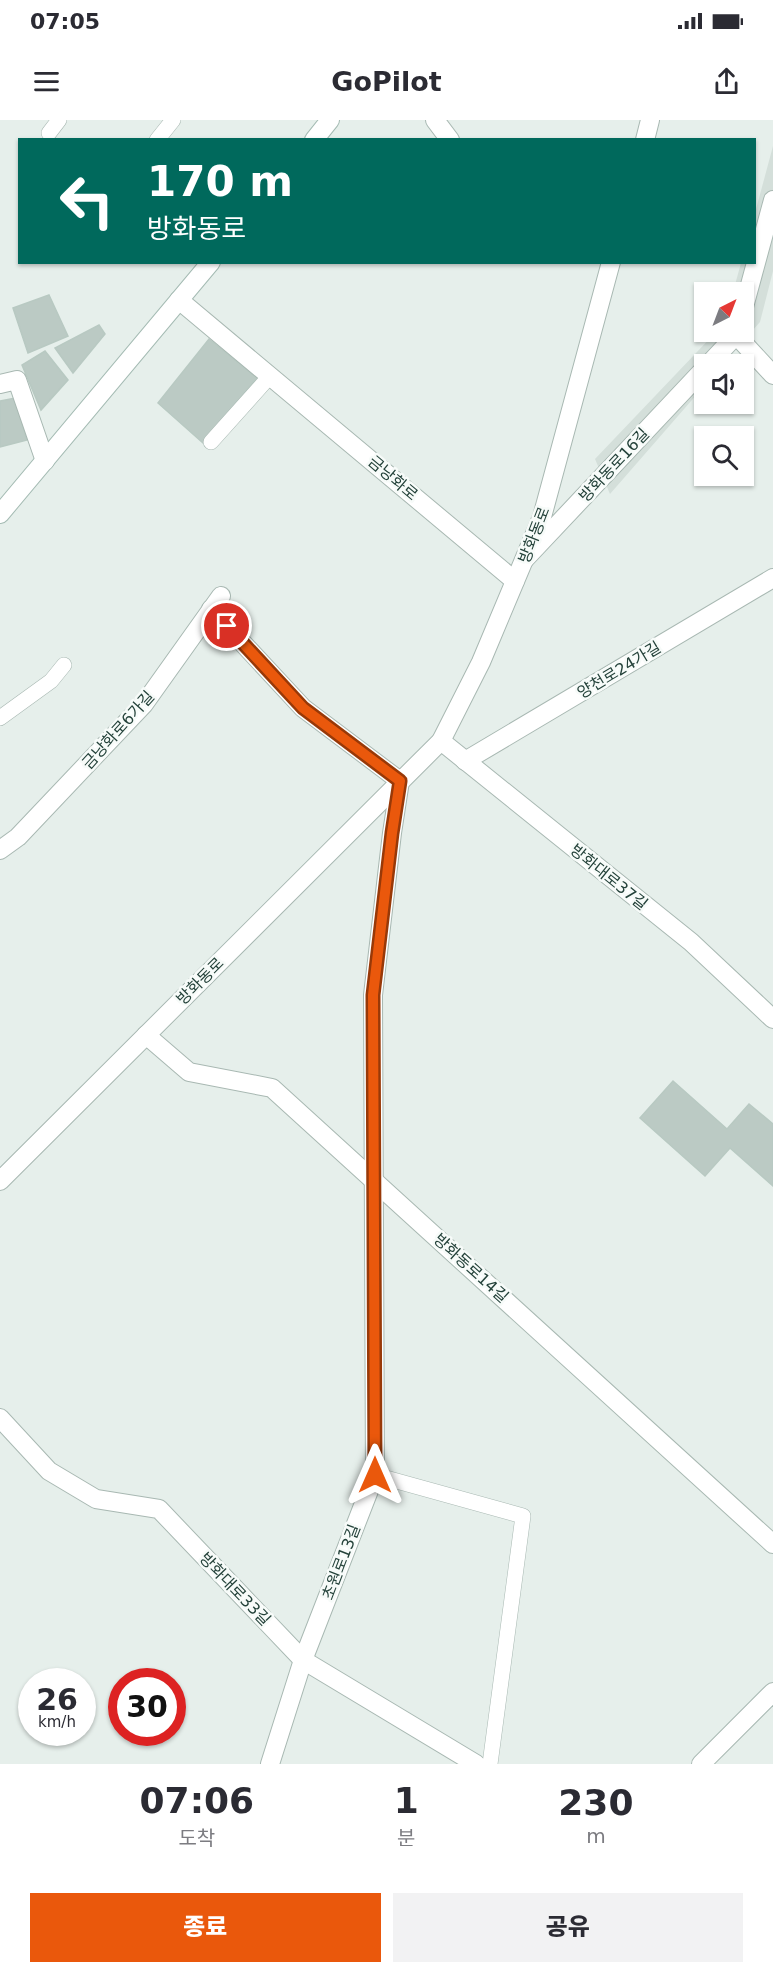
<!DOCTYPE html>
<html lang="ko">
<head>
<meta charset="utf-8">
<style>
	body { margin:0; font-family:"DejaVu Sans","Noto Sans KR",sans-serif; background:#f2f2f3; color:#2b2b33; height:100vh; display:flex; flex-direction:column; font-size:22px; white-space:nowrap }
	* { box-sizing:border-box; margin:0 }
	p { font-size:20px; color:#7c7c81 }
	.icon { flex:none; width:33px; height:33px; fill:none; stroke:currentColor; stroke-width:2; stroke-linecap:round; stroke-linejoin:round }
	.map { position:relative; height:1644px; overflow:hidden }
	.side { display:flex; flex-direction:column; background:#fff; flex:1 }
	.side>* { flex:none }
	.hud { position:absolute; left:18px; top:18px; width:738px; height:126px; border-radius:0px; box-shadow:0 2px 4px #0004; background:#00695c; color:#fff; overflow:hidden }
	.needle { width:39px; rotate:42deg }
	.buttons { position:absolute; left:694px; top:162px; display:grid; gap:12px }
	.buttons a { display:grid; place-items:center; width:60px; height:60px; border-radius:0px; background:#fff; box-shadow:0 2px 4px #0004; font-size:30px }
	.speed { position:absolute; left:18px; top:1548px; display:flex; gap:12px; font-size:30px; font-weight:700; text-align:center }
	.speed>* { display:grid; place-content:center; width:78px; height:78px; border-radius:50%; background:#fff; box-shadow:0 2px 4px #0004; line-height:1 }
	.speed small { font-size:15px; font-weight:400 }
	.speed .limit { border:9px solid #d22; background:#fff; color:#111 }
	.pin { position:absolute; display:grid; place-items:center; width:51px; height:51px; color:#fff; margin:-26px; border:3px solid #fff; border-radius:50%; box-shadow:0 2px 6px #0007 }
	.me { position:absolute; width:66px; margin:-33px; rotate:0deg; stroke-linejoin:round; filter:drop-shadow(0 0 4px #0008) }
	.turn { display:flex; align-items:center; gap:21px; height:126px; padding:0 30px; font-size:27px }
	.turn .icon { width:78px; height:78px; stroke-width:2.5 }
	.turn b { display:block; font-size:42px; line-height:51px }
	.eta { display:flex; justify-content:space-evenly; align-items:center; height:102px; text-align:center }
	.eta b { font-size:36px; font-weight:800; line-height:42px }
	.action { display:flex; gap:12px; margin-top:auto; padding:12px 30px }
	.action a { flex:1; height:69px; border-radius:0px; background:#ea580c; color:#fff; font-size:24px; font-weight:800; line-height:69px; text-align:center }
	.action a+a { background:#f2f2f3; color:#2b2b33 }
	.status { display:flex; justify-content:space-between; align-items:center; height:42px; padding:0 30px; background:#fff; direction:ltr }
	.status svg { height:16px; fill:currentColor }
	header { display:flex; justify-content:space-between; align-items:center; height:78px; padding:0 30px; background:#fff; font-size:27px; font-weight:800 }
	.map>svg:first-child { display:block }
	.built { fill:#d4dfda }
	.building { fill:#bbcac4; stroke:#b8c9c2; stroke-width:1.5 }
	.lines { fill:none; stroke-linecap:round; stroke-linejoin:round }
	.service-casing { stroke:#a8b8b2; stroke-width:16 }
	.minor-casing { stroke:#a8b8b2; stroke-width:20 }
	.tertiary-casing { stroke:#a8b8b2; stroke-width:20 }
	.secondary-casing { stroke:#a4bbb3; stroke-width:20 }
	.service { stroke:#fff; stroke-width:15 }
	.minor { stroke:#fff; stroke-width:18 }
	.tertiary { stroke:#fff; stroke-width:18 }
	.secondary { stroke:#fff; stroke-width:18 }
	.route-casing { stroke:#983908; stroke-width:15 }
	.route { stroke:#ea580c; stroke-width:10 }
	.labels { text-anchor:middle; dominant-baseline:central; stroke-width:5; stroke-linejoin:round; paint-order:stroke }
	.street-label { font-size:16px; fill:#24423a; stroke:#f7fbf9 }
</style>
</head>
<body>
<div class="status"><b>07:05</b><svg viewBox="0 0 49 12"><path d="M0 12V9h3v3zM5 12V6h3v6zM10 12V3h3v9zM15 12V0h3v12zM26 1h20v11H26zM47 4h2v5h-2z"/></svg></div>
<header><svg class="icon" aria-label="menu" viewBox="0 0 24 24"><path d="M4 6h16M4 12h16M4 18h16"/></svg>GoPilot<svg class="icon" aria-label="share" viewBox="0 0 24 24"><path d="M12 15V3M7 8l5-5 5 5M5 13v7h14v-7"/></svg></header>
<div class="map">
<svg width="773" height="1644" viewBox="0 0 773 1644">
	<rect width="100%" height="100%" fill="#e6efeb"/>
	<polygon class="built" points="773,26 773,151 760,202 723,244 705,244 705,265 610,374 595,339 716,212 744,212 744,172 733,172 741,143 754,142 755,93"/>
	<g class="building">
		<polygon points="49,175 68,216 28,233 13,188"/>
		<polygon points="99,205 105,214 73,253 55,228"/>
		<polygon points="209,219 257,258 203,323 158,283"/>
		<polygon points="45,231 68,260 41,290 22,245"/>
		<polygon points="15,278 27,320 0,327 0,281"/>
		<polygon points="673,961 727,1009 749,984 773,1004 773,1066 730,1028 705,1056 640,998"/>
	</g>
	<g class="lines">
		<g class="service-casing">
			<g id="service">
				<polyline points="49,13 59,0"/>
				<polyline points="157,20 173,0"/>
				<polyline points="211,322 270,256"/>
				<polyline points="0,598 51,561 64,545"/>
				<polyline points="375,1355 523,1396 490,1644"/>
			</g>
		</g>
		<g class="minor-casing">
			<g id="minor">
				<polyline points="435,0 450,20"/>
				<polyline points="179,180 515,461"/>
				<polyline points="744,187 773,80"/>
				<polyline points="737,212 736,215 773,255"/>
				<polyline points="709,244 736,215"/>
				<polyline points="0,264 17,260 45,341"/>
				<polyline points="525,439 705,248"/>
				<polyline points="211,489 303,588 400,661 392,713 373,875 375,1355 303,1540 270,1644"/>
				<polyline points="441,621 691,822 773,899"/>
				<polyline points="465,641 773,458"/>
				<polyline points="0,730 18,717 144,584 221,476"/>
				<polyline points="146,915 189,952 272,968 773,1424"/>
				<polyline points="0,1298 49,1351 96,1379 159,1389 303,1540 476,1644"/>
				<polyline points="701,1644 773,1572"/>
			</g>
		</g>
		<g class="tertiary-casing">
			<g id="tertiary">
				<polyline points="645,20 650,0"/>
				<polyline points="0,1061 441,621 481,542 542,397 611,142"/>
			</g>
		</g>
		<g class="secondary-casing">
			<g id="secondary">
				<polyline points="314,20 330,0"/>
				<polyline points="0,394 211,142"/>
			</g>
		</g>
		<use href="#service" class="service"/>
		<use href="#minor" class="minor"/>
		<use href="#tertiary" class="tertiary"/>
		<use href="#secondary" class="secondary"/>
	</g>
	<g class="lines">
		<g class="route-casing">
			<polyline id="route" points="227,506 303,588 400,661 392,713 373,875 375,1355"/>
		</g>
		<use href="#route" class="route"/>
	</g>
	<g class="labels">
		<g class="street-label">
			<text transform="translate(614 345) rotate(-47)">방화동로16길</text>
			<text transform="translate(393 358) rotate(40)">금낭화로</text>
			<text transform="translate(534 415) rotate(-69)">방화동로</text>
			<text transform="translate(619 550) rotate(-31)">양천로24가길</text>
			<text transform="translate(118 610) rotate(-48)">금낭화로6가길</text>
			<text transform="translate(609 757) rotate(39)">방화대로37길</text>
			<text transform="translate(200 861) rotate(-45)">방화동로</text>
			<text transform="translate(471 1148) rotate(42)">방화동로14길</text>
			<text transform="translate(341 1442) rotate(-69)">초원로13길</text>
			<text transform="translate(235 1469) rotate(46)">방화대로33길</text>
		</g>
	</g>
</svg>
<div class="buttons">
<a><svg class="needle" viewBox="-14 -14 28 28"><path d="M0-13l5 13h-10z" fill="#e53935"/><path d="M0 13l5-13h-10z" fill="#7c7c81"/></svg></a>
<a><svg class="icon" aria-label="sound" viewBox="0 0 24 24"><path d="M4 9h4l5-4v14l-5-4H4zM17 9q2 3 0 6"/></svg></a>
<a><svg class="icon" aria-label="search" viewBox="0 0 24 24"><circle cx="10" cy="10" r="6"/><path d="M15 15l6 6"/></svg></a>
</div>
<div class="speed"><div>26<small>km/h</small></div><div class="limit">30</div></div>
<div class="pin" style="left:227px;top:506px;background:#d93025"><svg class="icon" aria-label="arrive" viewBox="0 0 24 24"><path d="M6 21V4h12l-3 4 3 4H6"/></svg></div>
<svg class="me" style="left:375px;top:1355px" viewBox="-20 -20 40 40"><path d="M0-17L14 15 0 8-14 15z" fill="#ea580c" stroke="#fff" stroke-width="4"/></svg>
<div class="hud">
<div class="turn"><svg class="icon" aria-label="left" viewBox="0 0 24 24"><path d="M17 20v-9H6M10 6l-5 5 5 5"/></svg><div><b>170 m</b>방화동로</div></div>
</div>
</div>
<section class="side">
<div class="eta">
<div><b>07:06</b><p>도착</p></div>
<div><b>1</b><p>분</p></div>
<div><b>230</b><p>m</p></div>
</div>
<div class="action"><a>종료</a><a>공유</a></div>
</section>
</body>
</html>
